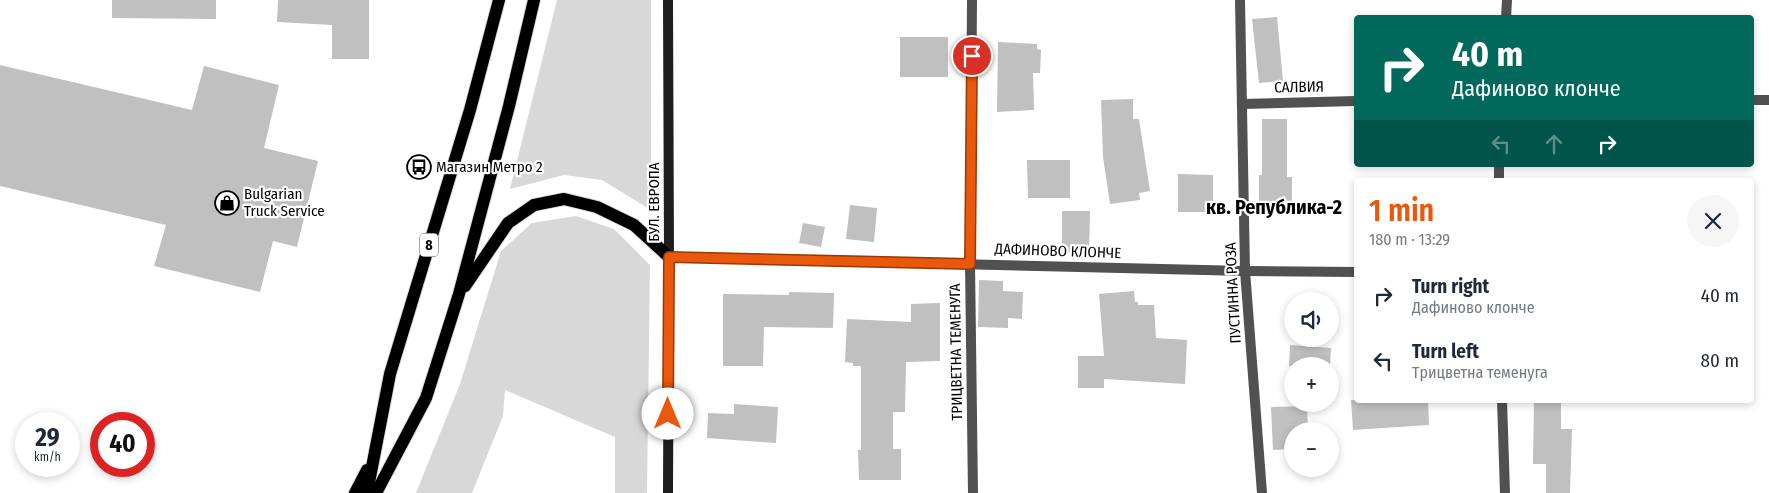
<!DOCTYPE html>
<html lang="en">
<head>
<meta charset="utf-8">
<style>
	body { margin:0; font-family:"Fira Sans Condensed",sans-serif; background:#f6f6f7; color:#1f2937; height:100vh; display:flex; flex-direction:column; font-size:19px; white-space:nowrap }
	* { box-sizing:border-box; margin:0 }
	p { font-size:16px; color:#747a83 }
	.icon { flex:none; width:28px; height:28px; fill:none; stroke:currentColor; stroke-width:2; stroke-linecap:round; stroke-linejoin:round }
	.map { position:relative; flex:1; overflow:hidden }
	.sheet { position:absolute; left:1354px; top:178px; width:400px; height:225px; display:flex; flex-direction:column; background:#fff; border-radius:5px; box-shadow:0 2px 8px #0003 }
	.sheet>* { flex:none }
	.guide { position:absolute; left:1354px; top:15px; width:400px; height:152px; border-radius:5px; box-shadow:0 2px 8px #0003; background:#00695c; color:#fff; overflow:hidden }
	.controls { position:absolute; left:1284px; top:292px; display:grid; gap:10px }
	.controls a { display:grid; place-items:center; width:55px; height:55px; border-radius:50%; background:#fff; box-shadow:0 2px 8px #0003; font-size:25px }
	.speed { position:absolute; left:15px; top:412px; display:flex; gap:10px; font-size:25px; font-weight:700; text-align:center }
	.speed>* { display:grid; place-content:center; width:65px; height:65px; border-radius:50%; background:#fff; box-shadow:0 2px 8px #0003; line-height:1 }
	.speed small { font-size:12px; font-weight:400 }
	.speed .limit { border:8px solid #d22; background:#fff; color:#111 }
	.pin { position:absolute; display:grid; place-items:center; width:42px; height:42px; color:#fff; margin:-21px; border:2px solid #fff; border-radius:50%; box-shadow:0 1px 5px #0007 }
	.me { position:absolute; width:55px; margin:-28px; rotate:0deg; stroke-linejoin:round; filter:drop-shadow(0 0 4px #0008) }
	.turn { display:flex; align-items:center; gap:18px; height:105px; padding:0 15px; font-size:22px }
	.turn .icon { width:65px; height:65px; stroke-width:2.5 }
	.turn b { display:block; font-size:35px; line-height:42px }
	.lanes { display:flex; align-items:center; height:48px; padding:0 15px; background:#0003; justify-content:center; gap:25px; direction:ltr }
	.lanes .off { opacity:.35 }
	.round { display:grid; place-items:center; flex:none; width:52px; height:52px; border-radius:26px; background:#f6f6f7 }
	.head { display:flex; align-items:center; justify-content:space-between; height:85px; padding:0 15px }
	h1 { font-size:30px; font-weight:600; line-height:38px; color:#ea580c }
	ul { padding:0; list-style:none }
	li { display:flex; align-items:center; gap:15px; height:65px; padding:0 15px }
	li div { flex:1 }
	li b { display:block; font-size:19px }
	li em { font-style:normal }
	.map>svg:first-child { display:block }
	.green { fill:#d8d8d8 }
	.building { fill:#c0c0c0 }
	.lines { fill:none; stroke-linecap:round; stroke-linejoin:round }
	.primary-casing { stroke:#dbdbdb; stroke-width:14 }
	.street { stroke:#515151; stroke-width:10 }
	.secondary { stroke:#1e1e1e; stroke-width:10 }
	.primary { stroke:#000; stroke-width:12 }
	.route-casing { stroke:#983908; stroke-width:12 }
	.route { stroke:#ea580c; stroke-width:9 }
	.labels { text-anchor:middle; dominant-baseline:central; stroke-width:4.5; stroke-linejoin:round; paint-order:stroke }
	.shield { fill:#fff; stroke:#4c4c4c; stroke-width:1 }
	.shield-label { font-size:14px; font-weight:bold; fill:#000 }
	.street-label { font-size:15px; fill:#000; stroke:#fff }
	.poi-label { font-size:15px; fill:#000; stroke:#fff; text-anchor:start }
	.district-label { font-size:20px; font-weight:bold; fill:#000; stroke:#fff }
</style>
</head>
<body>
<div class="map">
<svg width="1769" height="493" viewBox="0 0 1769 493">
	<rect width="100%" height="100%" fill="#fff"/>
	<g class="green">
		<polygon points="557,0 651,0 651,210 602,180 564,175 510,189"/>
		<polygon points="576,216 614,229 650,265 647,493 615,493 615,437 505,390 503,416 472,493 416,493 460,384 501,251 532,223"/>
	</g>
	<g class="building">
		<polygon points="112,0 216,0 216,19 112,18"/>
		<polygon points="278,0 369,0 369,59 332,59 332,25 277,22"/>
		<polygon points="1277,17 1283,81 1259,83 1252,19"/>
		<rect x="900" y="37" width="48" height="40"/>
		<polygon points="998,42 1037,44 1037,49 1041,50 1040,73 1033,73 1034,110 997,112"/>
		<polygon points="0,65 192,110 204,66 279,85 264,148 318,161 297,247 273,241 260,292 154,266 166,225 0,186"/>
		<polygon points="1133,99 1133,119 1139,119 1150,191 1139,193 1140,200 1110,204 1103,157 1101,100"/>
		<polygon points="1262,119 1287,119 1287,177 1292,177 1292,214 1259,214 1259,175 1262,175"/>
		<polygon points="1027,160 1070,160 1070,198 1028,198"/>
		<polygon points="1178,174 1213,175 1213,212 1178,212"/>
		<polygon points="850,205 877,208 874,242 846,239"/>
		<polygon points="1062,211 1090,211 1089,253 1062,252"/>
		<polygon points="803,223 825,227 821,247 799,243"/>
		<polygon points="979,280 1003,281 1003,291 1023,292 1022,319 1008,318 1008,328 978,327"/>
		<polygon points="1134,291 1135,302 1138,302 1138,305 1154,305 1156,338 1187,340 1185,384 1104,379 1104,388 1078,388 1078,356 1104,356 1099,294"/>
		<polygon points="789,292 834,293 833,328 764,327 763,366 723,366 723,294 789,295"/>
		<polygon points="940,303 940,361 906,362 905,412 893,412 893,449 901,449 901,480 859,480 858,450 861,450 861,366 853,366 853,363 845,362 847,319 911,322 911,304"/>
		<polygon points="1290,345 1331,348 1330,366 1289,366"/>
		<polygon points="1351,400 1428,400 1429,425 1353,430"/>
		<polygon points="1534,400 1561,400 1561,429 1572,429 1570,493 1546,493 1546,464 1533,464"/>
		<polygon points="734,404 778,407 776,443 707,438 708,413 734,414"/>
		<polygon points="1307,406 1308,431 1292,431 1292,449 1273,450 1271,407"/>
	</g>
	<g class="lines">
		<g class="primary-casing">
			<g id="primary">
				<polyline points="465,286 508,223 534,205 564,199 597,207 634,225 669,257"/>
				<polyline points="355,493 367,470"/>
				<polyline points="367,493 390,374 470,110 499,0"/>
				<polyline points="376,493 426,398 459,294 509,106 534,0"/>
			</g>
		</g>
		<g class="street">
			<polyline points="972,0 970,264 973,493"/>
			<polyline points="1240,0 1245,271 1262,493"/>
			<polyline points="1506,18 1507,0"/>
			<polyline points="1751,100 1769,100"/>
			<polyline points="1242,104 1356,101"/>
			<polyline points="1499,180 1499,165"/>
			<polyline points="669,257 1245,271 1356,272"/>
			<polyline points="1502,400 1505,493"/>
		</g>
		<polyline class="secondary" points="668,493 669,257 668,0"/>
		<use href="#primary" class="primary"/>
	</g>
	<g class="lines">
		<g class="route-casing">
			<polyline id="route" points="668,414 669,257 970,264 972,56"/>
		</g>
		<use href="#route" class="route"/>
	</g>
	<defs>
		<g id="bus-ring" transform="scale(1.25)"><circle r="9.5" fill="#fff" stroke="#000" stroke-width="1.5"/><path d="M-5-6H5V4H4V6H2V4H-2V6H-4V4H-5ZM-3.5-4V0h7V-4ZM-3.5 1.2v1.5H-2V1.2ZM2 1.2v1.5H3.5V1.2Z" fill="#000"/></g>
		<g id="shop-ring" transform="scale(1.25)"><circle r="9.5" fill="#fff" stroke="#000" stroke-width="1.5"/><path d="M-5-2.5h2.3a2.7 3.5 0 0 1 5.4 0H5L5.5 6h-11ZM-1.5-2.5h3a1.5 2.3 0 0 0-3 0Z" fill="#000"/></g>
	</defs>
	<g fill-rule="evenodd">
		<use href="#bus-ring" x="419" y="167"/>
		<use href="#shop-ring" x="227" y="203"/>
	</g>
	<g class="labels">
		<rect class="shield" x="420" y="233.5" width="18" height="23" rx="4"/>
		<g class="shield-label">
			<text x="429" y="245">8</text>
		</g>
		<g class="street-label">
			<text transform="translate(1299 87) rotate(-1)">САЛВИЯ</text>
			<text transform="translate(654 202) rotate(-90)">БУЛ. ЕВРОПА</text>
			<text transform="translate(1058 251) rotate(2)">ДАФИНОВО КЛОНЧЕ</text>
			<text transform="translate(1233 293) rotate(-93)">ПУСТИННА РОЗА</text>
			<text transform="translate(956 352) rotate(-91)">ТРИЦВЕТНА ТЕМЕНУГА</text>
		</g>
		<g class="poi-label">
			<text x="436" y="167">Магазин Метро 2</text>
			<text x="244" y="194">Bulgarian<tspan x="244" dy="17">Truck Service</tspan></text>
		</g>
		<g class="district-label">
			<text x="1274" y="207">кв. Република-2</text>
		</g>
	</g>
</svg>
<div class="controls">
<a><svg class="icon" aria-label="sound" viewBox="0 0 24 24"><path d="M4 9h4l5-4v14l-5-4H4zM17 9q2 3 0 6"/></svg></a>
<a>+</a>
<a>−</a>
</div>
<div class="speed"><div>29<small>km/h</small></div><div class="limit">40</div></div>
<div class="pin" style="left:972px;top:56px;background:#d93025"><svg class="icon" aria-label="arrive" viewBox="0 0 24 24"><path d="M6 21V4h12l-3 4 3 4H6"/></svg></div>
<svg class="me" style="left:668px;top:414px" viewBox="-20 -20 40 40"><circle r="19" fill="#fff"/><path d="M0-13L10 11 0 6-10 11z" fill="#ea580c"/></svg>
<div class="guide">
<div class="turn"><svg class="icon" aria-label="right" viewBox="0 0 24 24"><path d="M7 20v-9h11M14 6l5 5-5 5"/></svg><div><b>40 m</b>Дафиново клонче</div></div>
<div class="lanes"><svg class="icon off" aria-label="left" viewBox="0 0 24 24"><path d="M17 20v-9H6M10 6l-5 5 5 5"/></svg><svg class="icon off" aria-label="ahead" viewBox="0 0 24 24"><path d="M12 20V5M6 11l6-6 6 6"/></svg><svg class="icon" aria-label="right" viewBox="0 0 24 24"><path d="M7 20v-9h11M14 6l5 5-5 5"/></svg></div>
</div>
<section class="sheet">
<div class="head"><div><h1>1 min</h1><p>180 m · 13:29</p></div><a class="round"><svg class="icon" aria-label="close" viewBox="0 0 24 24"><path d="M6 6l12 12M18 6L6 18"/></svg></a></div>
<ul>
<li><svg class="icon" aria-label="right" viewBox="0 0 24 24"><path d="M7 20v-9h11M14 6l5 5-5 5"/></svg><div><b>Turn right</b><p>Дафиново клонче</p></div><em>40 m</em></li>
<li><svg class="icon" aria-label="left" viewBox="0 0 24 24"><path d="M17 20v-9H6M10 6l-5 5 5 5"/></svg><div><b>Turn left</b><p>Трицветна теменуга</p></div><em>80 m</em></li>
</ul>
</section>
</div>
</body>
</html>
